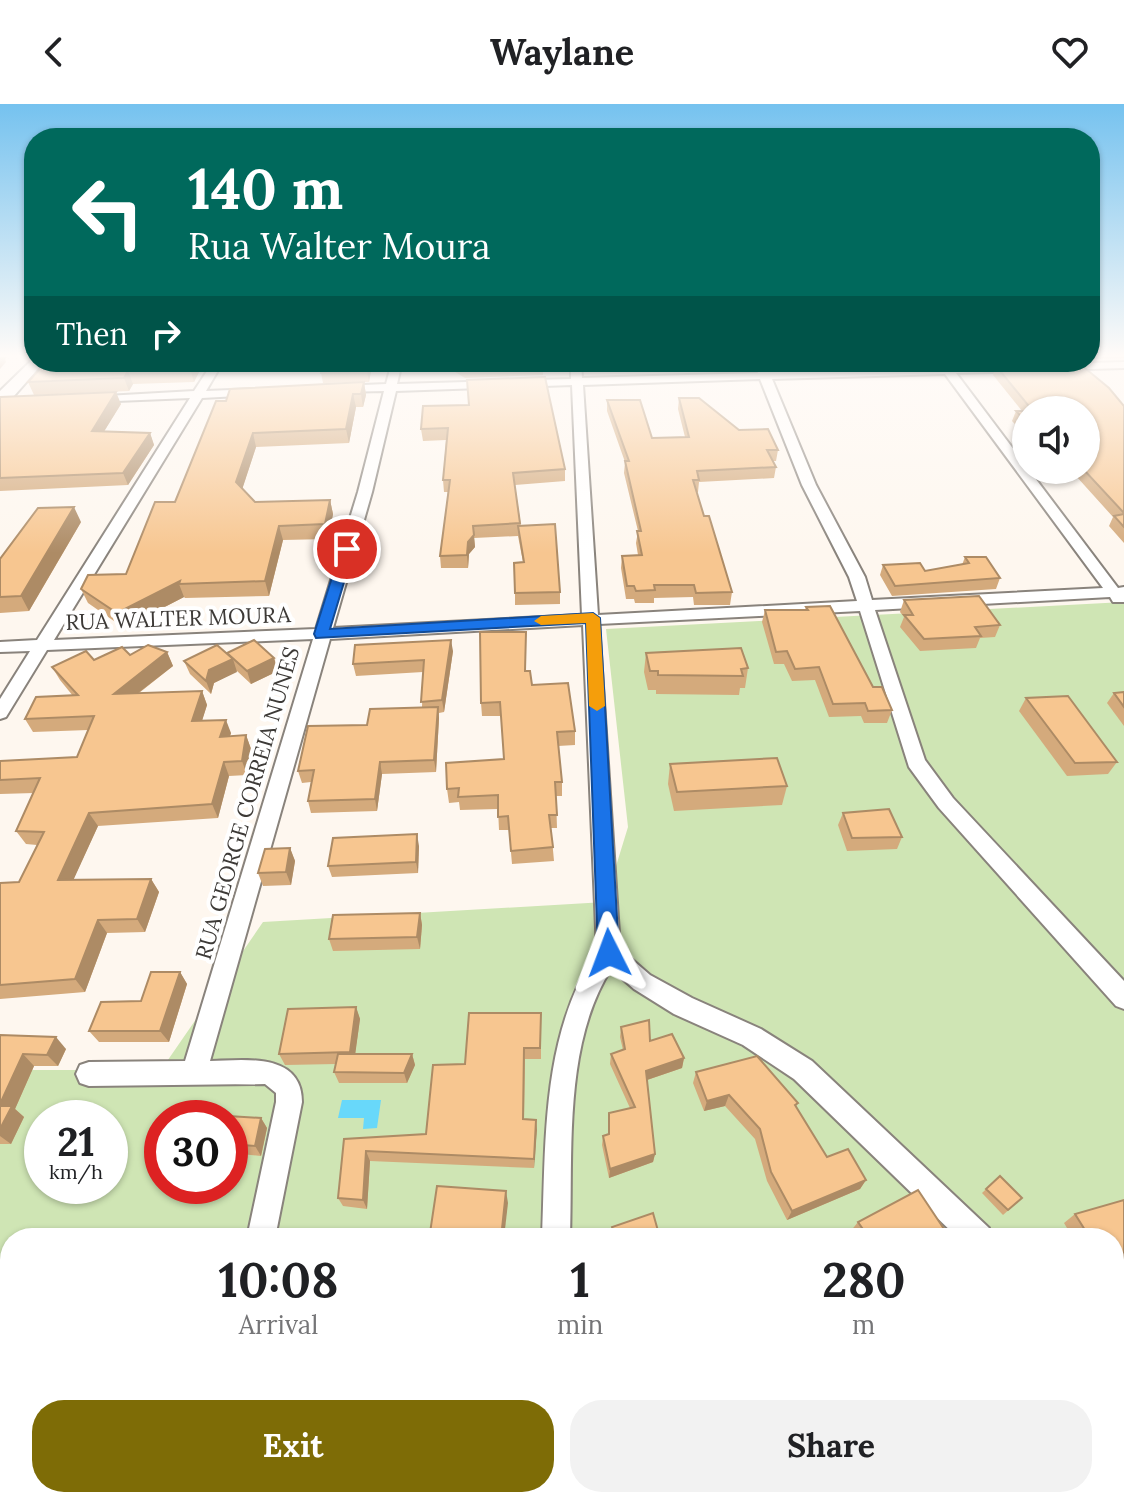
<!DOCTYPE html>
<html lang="en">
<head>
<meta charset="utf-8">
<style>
	body { margin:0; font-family:Lora,serif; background:#f2f2f2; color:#202124; height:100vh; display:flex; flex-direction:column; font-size:30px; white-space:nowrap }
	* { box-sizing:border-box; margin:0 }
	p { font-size:26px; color:#757577 }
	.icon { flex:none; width:44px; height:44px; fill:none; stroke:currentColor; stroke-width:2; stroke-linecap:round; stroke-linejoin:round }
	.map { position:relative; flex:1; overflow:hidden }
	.side { position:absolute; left:0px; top:1124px; width:1124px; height:280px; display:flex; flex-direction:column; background:#fff; border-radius:32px 32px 0 0; box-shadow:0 2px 6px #0004 }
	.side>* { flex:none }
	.guide { position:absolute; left:24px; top:24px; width:1076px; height:244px; border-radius:32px; box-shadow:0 2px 6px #0004; background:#00695c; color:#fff; overflow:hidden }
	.buttons { position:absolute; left:1012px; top:292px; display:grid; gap:16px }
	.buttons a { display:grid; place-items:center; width:88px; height:88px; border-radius:50%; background:#fff; box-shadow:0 2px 6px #0004; font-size:40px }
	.speed { position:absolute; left:24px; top:996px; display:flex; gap:16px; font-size:40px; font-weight:700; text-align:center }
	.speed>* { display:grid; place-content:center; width:104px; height:104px; border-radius:50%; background:#fff; box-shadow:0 2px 6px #0004; line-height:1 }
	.speed small { font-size:20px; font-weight:400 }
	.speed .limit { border:12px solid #d22; background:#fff; color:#111 }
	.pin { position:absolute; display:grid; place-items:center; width:68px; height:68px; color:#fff; margin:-34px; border:4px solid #fff; border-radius:50%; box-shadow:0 2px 8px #0007 }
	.me { position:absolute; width:88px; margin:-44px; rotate:357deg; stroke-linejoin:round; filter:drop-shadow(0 0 6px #0008) }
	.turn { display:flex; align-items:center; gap:28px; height:168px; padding:0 32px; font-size:36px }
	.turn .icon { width:104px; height:104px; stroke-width:2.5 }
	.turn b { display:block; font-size:56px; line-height:68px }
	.then { display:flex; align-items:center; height:76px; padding:0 32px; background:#0003; gap:16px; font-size:30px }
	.eta { display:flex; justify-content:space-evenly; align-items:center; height:136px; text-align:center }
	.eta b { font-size:48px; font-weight:700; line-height:56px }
	.cta { display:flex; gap:16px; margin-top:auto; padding:16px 32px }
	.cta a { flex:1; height:92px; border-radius:32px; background:#7e6c06; color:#fff; font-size:32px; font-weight:700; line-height:92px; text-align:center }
	.cta a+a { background:#f2f2f2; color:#202124 }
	header { display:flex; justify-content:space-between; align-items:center; height:104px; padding:0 32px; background:#fff; font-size:36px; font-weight:700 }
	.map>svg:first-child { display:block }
	.green { fill:#cfe5b4; fill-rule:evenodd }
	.water { fill:#68d8fa }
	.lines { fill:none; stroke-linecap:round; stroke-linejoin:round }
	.street-casing { stroke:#89837c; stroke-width:4 }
	.secondary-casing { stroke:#89837c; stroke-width:4 }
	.street { fill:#fff; fill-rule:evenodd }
	.secondary { fill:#fff; fill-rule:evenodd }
	.wall { fill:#d4aa7c }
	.shaded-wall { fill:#ad8b65 }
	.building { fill:#f7c690; stroke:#ad8b65; stroke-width:2 }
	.route { fill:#1a73e8; stroke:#114b97; stroke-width:2 }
	.slow { fill:#f59e0b }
	.labels { text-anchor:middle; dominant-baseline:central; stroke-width:8; stroke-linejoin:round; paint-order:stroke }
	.street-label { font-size:22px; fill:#3d3a37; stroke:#fff }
</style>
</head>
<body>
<header><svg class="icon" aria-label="back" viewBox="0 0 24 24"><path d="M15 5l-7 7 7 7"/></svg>Waylane<svg class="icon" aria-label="heart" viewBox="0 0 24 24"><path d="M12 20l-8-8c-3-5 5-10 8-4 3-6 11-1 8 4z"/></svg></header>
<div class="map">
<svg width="1124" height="1404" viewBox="0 0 1124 1404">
	<rect width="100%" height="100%" fill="#fef7ef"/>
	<path class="green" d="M 1124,498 L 1124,1404 L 0,1404 L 0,966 L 161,966 L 263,818 L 605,798 L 628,723 L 606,525 ZM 42,1014 L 110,1014 L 110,1082 L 42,1082 ZM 162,1014 L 230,1014 L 230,1082 L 162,1082 ZM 10,1134 L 1114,1134 L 1114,1394 L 10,1394 Z"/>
	<polygon class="water" points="342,996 381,996 377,1024 363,1025 364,1014 338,1014"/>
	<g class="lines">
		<g class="street-casing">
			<g id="street">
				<path d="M 213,258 L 223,258 L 206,287 L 256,285 L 262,288 L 256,291 L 202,294 L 54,536 L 316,525 L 358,388 L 384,287 L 340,288 L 334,285 L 340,282 L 386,280 L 392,258 L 402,258 L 397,280 L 571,275 L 571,258 L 581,258 L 582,274 L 758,269 L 754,258 L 764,258 L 769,268 L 940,263 L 937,258 L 948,258 L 951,263 L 1027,262 L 1028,264 L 1023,267 L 956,269 L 1026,362 L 1026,366 L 1029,366 L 1118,484 L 1124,483 L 1124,498 L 1113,498 L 1110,493 L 875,506 L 925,656 L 953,694 L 1124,877 L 1124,905 L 1116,902 L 939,704 L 909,663 L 860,507 L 599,520 L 620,845 L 650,871 L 692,894 L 761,925 L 812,957 L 989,1124 L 993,1134 L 958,1134 L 794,975 L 743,941 L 674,910 L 634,885 L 611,865 C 563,941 573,1048 570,1134 L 542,1134 C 546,1037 541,931 597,847 L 583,521 L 330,535 L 210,957 C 244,956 302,948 302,998 L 275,1134 L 247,1134 L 276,998 L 276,989 L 265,980 L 89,982 L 80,979 L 76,970 L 80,961 L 89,958 L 185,957 L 313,535 L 47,546 L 6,613 L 0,615 L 0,595 L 30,547 L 0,548 L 0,538 L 37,536 L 190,294 L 92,298 L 86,295 L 88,293 L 194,287 ZM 945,270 L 1103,484 L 872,496 L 865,473 L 816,381 L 772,275 ZM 760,275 L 802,381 L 849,473 L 857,497 L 598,511 L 583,281 ZM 572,281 L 582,511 L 333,524 L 372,388 L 396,287 Z"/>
				<polygon points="1124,258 1124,264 1055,266 1050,263 1055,260"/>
				<polygon points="1114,1272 1124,1276 1124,1316 1114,1312"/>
				<polygon points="189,1394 223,1394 221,1404 187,1404"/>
				<polygon points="521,1394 555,1394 554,1404 520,1404"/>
			</g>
		</g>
		<g class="secondary-casing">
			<polygon id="secondary" points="34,254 34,258 44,258 6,301 0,302 0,287"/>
		</g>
		<use href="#street" class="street"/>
		<use href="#secondary" class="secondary"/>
	</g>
	<g class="wall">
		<polygon points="1090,253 1124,253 1124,254 1090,255"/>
		<polygon points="204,258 194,278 133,280 129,287 34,291 28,278"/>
		<polygon points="439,258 561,258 543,265 543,271 465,274"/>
		<polygon points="618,258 647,258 646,268 631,268"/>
		<polygon points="996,262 1124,302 1124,439 1109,422 1113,413 1076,372 1048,373 1043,366 1086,366 1086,306 1026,306 1026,332 1012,317 1016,307 1022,307 993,271"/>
		<polygon points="371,267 369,278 323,279 321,269"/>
		<polygon points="364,278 366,291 363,303 356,303 349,339 256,343 242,385 255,398 330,396 333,410 328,435 283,436 269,492 185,494 184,493 124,524 88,499 81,485 126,470 175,398 226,297"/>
		<polygon points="0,293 121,300 104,327 150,329 154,341 128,381 0,387"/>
		<polygon points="679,294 778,346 776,357 773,357 776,363 774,374 699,378 698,388 696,388 704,412 732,488 730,501 694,501 693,493 654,494 654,499 635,499 634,495 626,495 621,464 622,452 638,451 636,439 638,427 624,369 625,358 607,307 607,296 652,334 685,333 678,305"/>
		<polygon points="423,302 565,365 565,377 515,381 521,422 560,488 560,500 515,501 515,489 523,458 518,432 474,434 475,443 469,450 468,464 441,464 440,452 448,388 444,388 443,376 446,336 423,337 421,325"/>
		<polygon points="81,418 29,507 0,509 0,455"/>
		<polygon points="965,453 1000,474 996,485 892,492 880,471 883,461 925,467 962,461"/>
		<polygon points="904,496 1000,521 995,533 980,534 976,544 920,547 900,523 904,513 900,508"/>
		<polygon points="806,503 892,606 887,619 864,619 861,612 829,613 815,576 792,577 784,560 774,560 762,518 765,506 805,506"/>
		<polygon points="526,528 526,567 532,581 575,627 575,641 558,642 562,678 562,692 556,692 557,724 551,724 554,757 512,760 509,726 499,726 498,705 460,706 459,698 449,699 447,685 504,655 501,612 482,612 481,599"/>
		<polygon points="453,547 444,608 439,609 439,614 436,668 382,670 377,707 311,709 308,697 311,678 302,679 298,667 367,621 422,603 423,568 356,572 353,560"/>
		<polygon points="167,548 173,562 139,589 202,587 207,601 202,616 231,629 230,632 246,631 251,645 247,671 229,672 218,714 98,722 73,776 151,775 159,788 145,828 107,829 85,888 0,895 0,779 19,778 37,741 26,740 16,727 34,689 0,690 0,657 77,653 88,626 33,628 25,615 73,592 60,576 52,563 130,551"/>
		<polygon points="646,549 748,564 745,584 740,584 739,591 656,590 656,586 648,586 644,568"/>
		<polygon points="228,550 274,554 278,567 251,580 237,567 214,579 211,590 190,570 184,557"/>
		<polygon points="1124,588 1124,622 1107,599 1114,589"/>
		<polygon points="1026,594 1117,658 1108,670 1067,672 1019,607"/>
		<polygon points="670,660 787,682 782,701 674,707 668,680"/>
		<polygon points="843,709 902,733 897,745 847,747 838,721"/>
		<polygon points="419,742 418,769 332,773 328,762"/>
		<polygon points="290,744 295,757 291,781 263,782 258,769"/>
		<polygon points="420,809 422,821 420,845 333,847 329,835"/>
		<polygon points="180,868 187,880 169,938 99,938 89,927 141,897"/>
		<polygon points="356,903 360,915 355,950 412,950 415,961 407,979 339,979 334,968 336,960 285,961 279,950"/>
		<polygon points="541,909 541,955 525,955 524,1015 536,1016 534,1064 370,1057 367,1105 343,1102 338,1094 344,1035 426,1030 465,960"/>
		<polygon points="621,923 684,954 682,964 647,976 655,1050 653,1058 609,1074 602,1041 603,1032 608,1030 609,1009 630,1004 610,960 611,950 623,946 620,933"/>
		<polygon points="0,931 66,945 58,962 34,962 15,1005 24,1013 11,1040 0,1040"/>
		<polygon points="696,968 798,999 796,1003 827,1053 866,1076 860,1085 787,1116 767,1077 755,1035 725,1002 704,1007 693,979"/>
		<polygon points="230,1014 261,1014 267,1024 261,1052 230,1049"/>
		<polygon points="1000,1072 1022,1094 1003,1111 982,1089"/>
		<polygon points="1075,1110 1114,1134 1073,1134 1064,1119"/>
		<polygon points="858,1118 950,1134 853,1134 850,1128"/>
		<polygon points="1124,1358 1124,1404 1061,1404 1074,1394 1114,1394 1114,1365"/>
	</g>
	<g class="shaded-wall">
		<polygon points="0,253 7,253 5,255 6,258 0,265"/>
		<polygon points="194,258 204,258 194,278 190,265"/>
		<polygon points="369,258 371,267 369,278 367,267"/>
		<polygon points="542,258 561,258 543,265"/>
		<polygon points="128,267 133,280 129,287 124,274"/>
		<polygon points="364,278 366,291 363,303 361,290"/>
		<polygon points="116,288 121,300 97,339 92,327"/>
		<polygon points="353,290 356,303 349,339 346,325"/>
		<polygon points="150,329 154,341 128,381 123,369"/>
		<polygon points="253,329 256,343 240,392 236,378"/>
		<polygon points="330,396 333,410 328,435 325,420"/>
		<polygon points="74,403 81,418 29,507 21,492"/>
		<polygon points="279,422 283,436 269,492 265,477"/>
		<polygon points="474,431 475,443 469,450 468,464 467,451 468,438"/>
		<polygon points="180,477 179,480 184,493 124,524 117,509"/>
		<polygon points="451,536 453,547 444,608 442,596"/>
		<polygon points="167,548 173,562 120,603 114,590"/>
		<polygon points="274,554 278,567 251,580 247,567"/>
		<polygon points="233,555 237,568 214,579 211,590 206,577 209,566"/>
		<polygon points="202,587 207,601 198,630 192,617"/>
		<polygon points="438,603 439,614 436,668 434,656"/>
		<polygon points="226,616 231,629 225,647 220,633"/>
		<polygon points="246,631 251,645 247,671 242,657"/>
		<polygon points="224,658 229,672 218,714 212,700"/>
		<polygon points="380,658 382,670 377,707 375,695"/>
		<polygon points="89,709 98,722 67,790 58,776"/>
		<polygon points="417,730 419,742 418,769 416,758"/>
		<polygon points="290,744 295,757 291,781 286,768"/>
		<polygon points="151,775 159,788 145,828 137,815"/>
		<polygon points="420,809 422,821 420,845 417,833"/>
		<polygon points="98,816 107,829 85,888 75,875"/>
		<polygon points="180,868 187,880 169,938 160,927"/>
		<polygon points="356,903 360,915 354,959 350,948"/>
		<polygon points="56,933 66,945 58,962 47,951"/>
		<polygon points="23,950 34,962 15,1005 24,1013 11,1040 0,1032 0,1000"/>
		<polygon points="412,950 415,961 407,979 404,969"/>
		<polygon points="684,954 682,964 644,977 646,967"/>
		<polygon points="729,991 725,1002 704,1007 707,997"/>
		<polygon points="261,1014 267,1024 261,1052 255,1042"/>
		<polygon points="536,1016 537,1026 534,1064 534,1055"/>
		<polygon points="366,1047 370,1057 367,1105 363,1096"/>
		<polygon points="655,1050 653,1058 609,1074 610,1065"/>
		<polygon points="866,1076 860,1085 787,1116 792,1107"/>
		<polygon points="506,1087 508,1099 504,1134 501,1134"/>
		<polygon points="1124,1176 1124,1179 1114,1182 1114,1179"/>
	</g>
	<g class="building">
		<polygon points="46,258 194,258 190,265 128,267 124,274 28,278"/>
		<polygon points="324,258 369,258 367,267 321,269"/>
		<polygon points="455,258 542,258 543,260 464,263"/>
		<polygon points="1080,260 1109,284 1124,302 1124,409 1084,366 1086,366 1086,306 1032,306 996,262"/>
		<polygon points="545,273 565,365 513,369 520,419 473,422 474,431 468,438 467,451 440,452 450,376 443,376 448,324 421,325 423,302 469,301 467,276"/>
		<polygon points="364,278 361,290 353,290 346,325 253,329 236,378 255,398 330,396 325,420 279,422 265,477 179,480 180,477 117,509 81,485 88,471 126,470 155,398 175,398 216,297 226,297 230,285"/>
		<polygon points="116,288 92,327 150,329 123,369 0,374 0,293"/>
		<polygon points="679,294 699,294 739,326 768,325 778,346 767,346 776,363 697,367 699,376 693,376 704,412 709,412 732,488 696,489 694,481 654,481 655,486 636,487 634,482 627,482 622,452 642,451 637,427 641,427 625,357 629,357 607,296 640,296 652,334 689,333"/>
		<polygon points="1016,307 1026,307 1026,318"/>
		<polygon points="74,403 21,492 0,493 0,455 38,404"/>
		<polygon points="1124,410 1124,423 1114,412"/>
		<polygon points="555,420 560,488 515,489 514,459 524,458 518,422"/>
		<polygon points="965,453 986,453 1000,474 895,482 883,461 920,459 925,467 969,459"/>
		<polygon points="979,492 1000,521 975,523 981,532 924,535 904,511 913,511 904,496"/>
		<polygon points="830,502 873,583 882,583 892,606 868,607 865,599 833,600 819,563 795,565 787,547 776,548 765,506 808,506 806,503"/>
		<polygon points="480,528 526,528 525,567 530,567 532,581 568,579 575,627 557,628 562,678 555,678 557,711 549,711 553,743 511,747 508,712 498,713 498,691 458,693 459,684 447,685 446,659 504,655 500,598 481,599"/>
		<polygon points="254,536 274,554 247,567 227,549"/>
		<polygon points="451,536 442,596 421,598 424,556 353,560 355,541"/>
		<polygon points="148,541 167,548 114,590 202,587 192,617 226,616 220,633 246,631 242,657 224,658 212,700 89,709 58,776 151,775 137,815 98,816 75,875 0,881 0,779 19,778 44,728 16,727 40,674 0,676 0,657 77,653 94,612 25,615 36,593 78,591 52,563 86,547 94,556 122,543 130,551"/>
		<polygon points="217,541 233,555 209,566 206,577 184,557"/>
		<polygon points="741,544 748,564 741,565 743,572 658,571 658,567 650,567 646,549"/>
		<polygon points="1124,588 1124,603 1114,589"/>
		<polygon points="1068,592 1117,658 1075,659 1026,594"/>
		<polygon points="438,603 434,656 380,658 375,695 308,697 314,666 298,667 308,622 367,621 370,605"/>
		<polygon points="777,654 787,682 677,688 670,660"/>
		<polygon points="889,705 902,733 852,734 843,709"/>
		<polygon points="417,730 416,758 328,762 333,734"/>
		<polygon points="290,744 286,768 258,769 265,745"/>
		<polygon points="420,809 417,833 329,835 333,811"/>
		<polygon points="151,868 180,868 160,927 89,927 101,898 141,897"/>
		<polygon points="356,903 350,948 279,950 288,905"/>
		<polygon points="469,909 541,909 540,944 524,944 523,1015 536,1016 534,1055 366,1047 363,1096 338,1094 344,1035 426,1030 433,961 465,960"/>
		<polygon points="649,916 650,937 672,930 684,954 646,967 655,1050 610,1065 603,1032 609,1030 609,1009 635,1003 611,950 625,945 621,923"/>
		<polygon points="0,931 56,933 47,951 23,950 0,1000"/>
		<polygon points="338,950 412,950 404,969 334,968"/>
		<polygon points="757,952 798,999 795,1001 827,1053 848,1045 866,1076 792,1107 771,1068 760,1025 729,991 707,997 696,968"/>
		<polygon points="0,1002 12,1002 0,1025"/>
		<polygon points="212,1011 261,1014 255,1042 230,1040 230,1014 211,1014"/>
		<polygon points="1000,1072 1022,1094 1008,1106 986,1085"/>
		<polygon points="437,1082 506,1087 501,1134 405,1134 406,1126 430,1129"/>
		<polygon points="918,1086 950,1134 869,1134 858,1118"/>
		<polygon points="1124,1096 1124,1176 1114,1179 1114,1134 1090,1134 1075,1110"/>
		<polygon points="653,1109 660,1134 616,1134 612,1123"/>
		<polygon points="1124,1368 1124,1404 1082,1404 1080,1401 1089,1394 1114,1394 1114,1376"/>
		<polygon points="403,1394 492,1394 490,1404 400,1404"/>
		<polygon points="620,1400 620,1404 583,1404 583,1402"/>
	</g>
	<linearGradient id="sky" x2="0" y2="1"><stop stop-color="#75c2ef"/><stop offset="0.56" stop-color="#fffbf8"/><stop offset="1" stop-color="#fffbf8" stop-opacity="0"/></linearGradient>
	<rect width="1124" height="449" fill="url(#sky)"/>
	<polygon class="route" points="347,441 354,445 330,525 593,509 600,514 619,849 616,856 601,856 598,849 586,519 316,534 314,530 341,445"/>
	<polygon class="slow" points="593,509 600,514 605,602 597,607 589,602 586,519 541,521 534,517 541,512"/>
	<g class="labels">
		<g class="street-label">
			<text transform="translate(178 514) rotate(-2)">RUA WALTER MOURA</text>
			<text transform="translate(247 699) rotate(-74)">RUA GEORGE CORREIA NUNES</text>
		</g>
	</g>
</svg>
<div class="buttons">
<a><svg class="icon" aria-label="sound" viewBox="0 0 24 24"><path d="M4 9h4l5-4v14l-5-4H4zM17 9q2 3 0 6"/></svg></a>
</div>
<div class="speed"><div>21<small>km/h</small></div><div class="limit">30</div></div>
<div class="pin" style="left:347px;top:445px;background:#d93025"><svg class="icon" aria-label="arrive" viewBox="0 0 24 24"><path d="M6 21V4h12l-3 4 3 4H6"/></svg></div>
<svg class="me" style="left:609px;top:849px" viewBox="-20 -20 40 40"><path d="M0-17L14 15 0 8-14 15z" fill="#1a73e8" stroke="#fff" stroke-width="4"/></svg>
<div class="guide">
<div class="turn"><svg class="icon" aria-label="left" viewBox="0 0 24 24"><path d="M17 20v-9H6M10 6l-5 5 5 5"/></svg><div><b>140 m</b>Rua Walter Moura</div></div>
<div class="then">Then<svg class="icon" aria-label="right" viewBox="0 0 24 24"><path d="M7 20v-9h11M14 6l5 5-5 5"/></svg></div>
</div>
<section class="side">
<div class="eta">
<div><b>10:08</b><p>Arrival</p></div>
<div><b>1</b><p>min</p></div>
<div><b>280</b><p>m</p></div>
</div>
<div class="cta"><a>Exit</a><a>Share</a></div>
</section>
</div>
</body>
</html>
